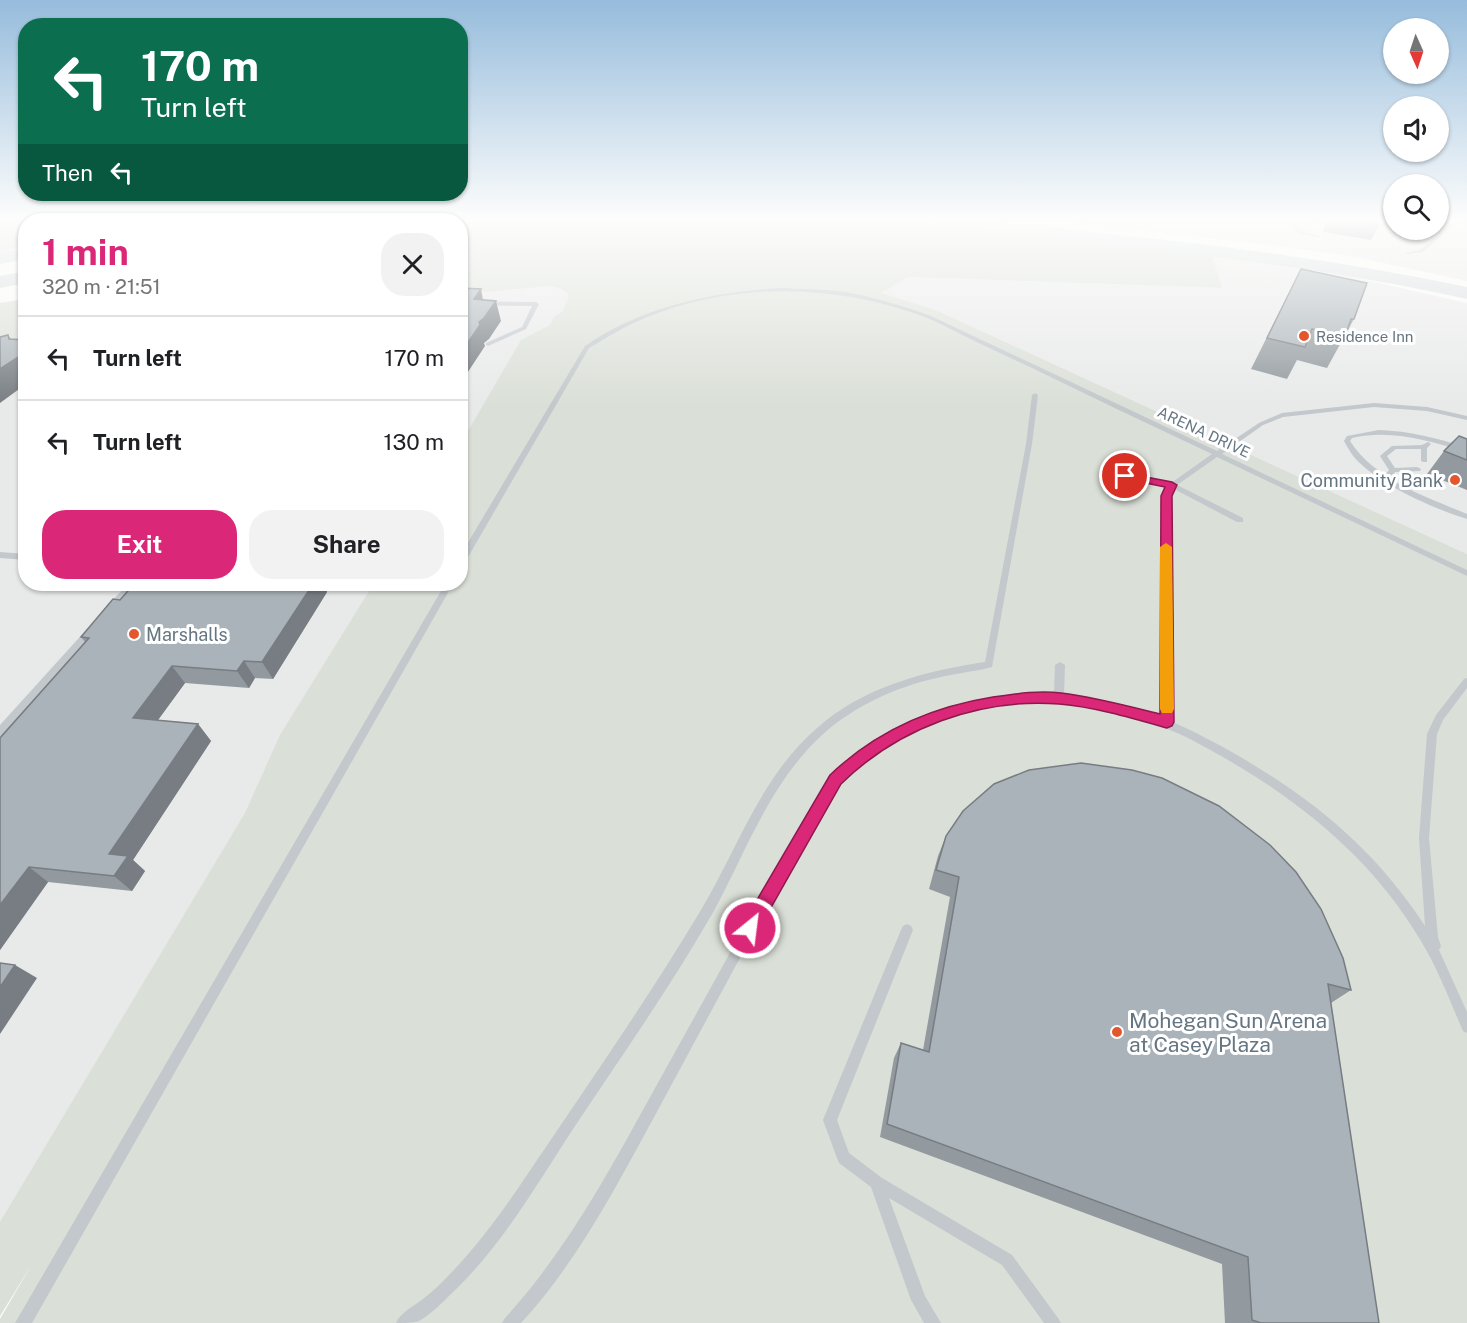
<!DOCTYPE html>
<html lang="en">
<head>
<meta charset="utf-8">
<style>
	body { margin:0; font-family:"Public Sans",sans-serif; background:#f2f2f2; color:#202124; height:100vh; display:flex; flex-direction:column; font-size:22px; white-space:nowrap }
	* { box-sizing:border-box; margin:0 }
	p { font-size:20px; color:#757577 }
	.icon { flex:none; width:33px; height:33px; fill:none; stroke:currentColor; stroke-width:2; stroke-linecap:round; stroke-linejoin:round }
	.map { position:relative; flex:1; overflow:hidden }
	.panel { position:absolute; left:18px; top:213px; width:450px; height:378px; display:flex; flex-direction:column; background:#fff; border-radius:24px; box-shadow:0 2px 4px #0004 }
	.panel>* { flex:none }
	.hud { position:absolute; left:18px; top:18px; width:450px; height:183px; border-radius:24px; box-shadow:0 2px 4px #0004; background:#0b6e4f; color:#fff; overflow:hidden }
	.needle { width:39px; rotate:177deg }
	.controls { position:absolute; left:1383px; top:18px; display:grid; gap:12px }
	.controls a { display:grid; place-items:center; width:66px; height:66px; border-radius:50%; background:#fff; box-shadow:0 2px 4px #0004; font-size:30px }
	.pin { position:absolute; display:grid; place-items:center; width:51px; height:51px; color:#fff; margin:-26px; border:3px solid #fff; border-radius:50%; box-shadow:0 2px 6px #0007 }
	.me { position:absolute; width:66px; margin:-33px; rotate:29deg; stroke-linejoin:round; filter:drop-shadow(0 0 4px #0008) }
	.turn { display:flex; align-items:center; gap:21px; height:126px; padding:0 24px; font-size:27px }
	.turn .icon { width:78px; height:78px; stroke-width:2.5 }
	.turn b { display:block; font-size:42px; line-height:51px }
	.then { display:flex; align-items:center; height:57px; padding:0 24px; background:#0003; gap:12px; font-size:22px }
	.round { display:grid; place-items:center; flex:none; width:63px; height:63px; border-radius:24px; background:#f2f2f2 }
	.overview { display:flex; align-items:center; justify-content:space-between; height:102px; padding:0 24px }
	h1 { font-size:36px; font-weight:700; line-height:45px; color:#db2777 }
	.primary-button { display:flex; gap:12px; margin-top:auto; padding:12px 24px }
	.primary-button a { flex:1; height:69px; border-radius:24px; background:#db2777; color:#fff; font-size:24px; font-weight:700; line-height:69px; text-align:center }
	.primary-button a+a { background:#f2f2f2; color:#202124 }
	ul { padding:0; list-style:none }
	li { display:flex; align-items:center; gap:18px; height:84px; padding:0 24px; border-top:2px solid #e0e0e0 }
	li div { flex:1 }
	li b { display:block; font-size:22px }
	li em { font-style:normal }
	.map>svg:first-child { display:block }
	.built { fill:#e8e9e9 }
	.green { fill:#dadfd7 }
	.lines { fill:none; stroke-linecap:round; stroke-linejoin:round }
	.service { fill:#c3c8cc; fill-rule:evenodd }
	.motorway { fill:#d6dbdf; fill-rule:evenodd }
	.wall { fill:#929a9f }
	.shaded-wall { fill:#777d82 }
	.building { fill:#aab3b9; stroke:#777d82; stroke-width:1.5 }
	.route { fill:#db2777; stroke:#8e194d; stroke-width:1.5 }
	.slow { fill:#f59e0b }
	.poi-dot { fill:#e4572e; stroke:#fff; stroke-width:2 }
	.labels { text-anchor:middle; dominant-baseline:central; stroke-width:6; stroke-linejoin:round; paint-order:stroke }
	.far-poi-label { font-size:15px; fill:#657683; stroke:#fff; text-anchor:start }
	.far-street-label { font-size:15px; fill:#657683; stroke:#fff }
	.poi-label { font-size:18px; fill:#657683; stroke:#fff; text-anchor:end }
	.near-poi-label { font-size:21px; fill:#657683; stroke:#fff; text-anchor:start }
</style>
</head>
<body>
<div class="map">
<svg width="1467" height="1323" viewBox="0 0 1467 1323">
	<rect width="100%" height="100%" fill="#fafaf8"/>
	<g class="built">
		<polygon points="1057,221 1393,221 1394,230 1438,230 1439,221 1467,221 1467,281 1356,257 1273,245"/>
		<polygon points="1212,255 1348,276 1467,303 1467,554 938,311 875,296 908,277 1221,288"/>
		<polygon points="461,281 581,283 461,498"/>
		<polygon points="25,336 26,584 412,584 0,1303 0,342"/>
	</g>
	<g class="green">
		<polygon points="0,221 25,221 25,247 0,252"/>
		<polygon points="504,221 907,221 1212,255 1222,288 908,277 881,293 938,311 1467,554 1467,1323 0,1323 0,1319 32,1264 0,1316 0,1222 245,813 280,735 371,588 376,584 460,584 461,443 521,340 550,325 554,317 562,312 568,299 568,294 562,289 551,286 461,294 461,228"/>
		<polygon points="25,299 25,345 0,352 0,303"/>
	</g>
	<g class="lines">
		<g class="service">
			<polygon points="1299,221 1305,221 1295,225 1302,231 1319,236 1319,238 1298,233 1290,225"/>
			<polygon points="1315,221 1325,221 1338,224 1336,225"/>
			<polygon points="1455,221 1460,221 1423,252 1407,254 1405,253 1420,250 1439,234 1427,231 1427,230 1442,231"/>
			<path d="M 780,288 C 802,289 823,289 845,292 C 874,297 903,306 931,316 L 1217,451 L 1259,423 L 1282,413 L 1374,403 L 1427,407 L 1467,416 L 1467,420 L 1427,411 L 1374,407 L 1283,417 L 1263,425 L 1222,454 L 1467,570 L 1467,576 L 1217,457 L 1177,485 L 1243,518 L 1243,522 L 1237,522 L 1174,489 L 1170,497 L 1172,722 C 1194,731 1216,743 1237,755 C 1315,800 1376,851 1425,926 L 1419,838 L 1427,734 L 1436,715 L 1464,679 L 1467,678 L 1467,688 L 1443,720 L 1437,734 L 1429,838 L 1438,937 L 1441,946 L 1439,950 L 1467,1012 L 1467,1033 L 1463,1031 C 1450,1001 1438,969 1421,941 C 1367,849 1281,786 1188,738 C 1164,726 1140,719 1114,713 C 1096,709 1077,703 1058,702 C 981,698 897,722 843,778 C 833,789 827,802 820,814 C 801,847 782,880 764,914 C 729,978 694,1043 659,1108 C 618,1183 579,1260 521,1323 L 502,1323 L 505,1318 C 565,1252 606,1177 649,1099 C 684,1036 719,973 754,909 C 769,883 783,857 799,831 C 809,813 819,793 832,777 C 839,769 847,762 855,755 C 909,709 986,695 1054,694 L 1055,665 L 1060,662 L 1065,665 L 1064,695 L 1131,709 L 1162,718 L 1162,497 L 1168,486 L 1125,478 L 1121,476 L 1125,474 L 1171,483 L 1212,454 C 1152,426 1092,397 1032,368 C 1008,357 985,346 962,335 C 950,329 938,322 925,317 C 837,284 733,281 645,318 C 625,326 608,337 589,348 L 464,564 L 460,567 L 460,556 L 585,346 C 594,340 603,334 613,329 C 665,302 722,292 780,288 Z"/>
			<polygon points="460,301 536,302 539,304 526,329 488,346 486,345 486,343 522,327 532,306 460,305"/>
			<path d="M 1035,393 L 1038,395 L 1032,444 L 992,667 C 974,672 955,673 937,678 C 896,687 854,706 822,735 C 768,785 746,853 711,916 C 670,987 623,1054 577,1123 C 538,1182 503,1245 451,1294 C 441,1304 431,1314 419,1321 C 413,1323 403,1323 396,1323 C 401,1312 414,1306 423,1299 C 433,1291 442,1283 450,1274 C 480,1243 505,1208 529,1172 C 587,1086 647,1000 701,910 C 738,848 760,778 816,729 C 862,687 925,671 985,662 L 1026,444 L 1032,395 Z"/>
			<path d="M 1379,430 C 1409,431 1438,438 1467,448 L 1467,452 C 1428,441 1393,429 1352,438 L 1350,441 C 1376,481 1425,496 1467,514 L 1467,519 C 1434,509 1376,483 1354,457 C 1350,452 1347,446 1344,441 L 1347,436 Z"/>
			<polygon points="1428,442 1431,444 1427,448 1427,462 1423,462 1421,461 1421,449 1396,449 1387,456 1395,468 1417,467 1421,469 1420,471 1395,472 1392,477 1386,477 1385,475 1389,470 1380,456 1381,455 1392,446 1422,445"/>
			<polygon points="0,552 26,554 26,560 0,558"/>
			<polygon points="128,584 136,584 114,609 108,609 107,607 108,605"/>
			<polygon points="445,584 453,584 32,1323 15,1323"/>
			<polygon points="90,628 93,629 94,631 93,633 3,735 0,736 0,725 87,629"/>
			<polygon points="907,924 911,926 913,930 837,1120 849,1153 882,1178 1012,1255 1058,1318 1061,1323 1044,1323 1002,1265 889,1198 925,1296 941,1323 924,1323 911,1300 871,1187 839,1163 837,1158 823,1120 901,930 903,926"/>
		</g>
		<g class="motorway">
			<polygon points="460,221 489,221 486,225 460,229"/>
			<path d="M 933,221 C 996,220 1058,228 1120,235 C 1237,247 1352,263 1467,287 L 1467,299 C 1294,261 1118,246 942,226 L 936,225 Z"/>
			<polygon points="26,248 26,259 0,264 0,252"/>
			<polygon points="26,271 26,283 0,288 0,276"/>
		</g>
	</g>
	<g class="wall">
		<polygon points="1326,221 1381,221 1371,240 1323,232"/>
		<polygon points="1301,269 1354,319 1327,368 1297,360 1287,379 1251,369"/>
		<polygon points="1467,439 1467,490 1427,474 1444,451"/>
		<polygon points="134,584 323,584 327,592 273,679 255,678 249,688 185,683 158,720 198,724 211,741 133,860 145,871 132,891 48,882 0,950 0,738 85,642 81,637 120,600"/>
		<polygon points="946,836 1351,990 1331,1003 1379,1323 1225,1323 1222,1264 880,1137 894,1058 901,1043 923,1050 950,897 929,889 938,856"/>
	</g>
	<g class="shaded-wall">
		<polygon points="481,289 485,310 474,299"/>
		<polygon points="496,301 501,321 489,339 484,343 485,346 460,384 460,354 479,322"/>
		<polygon points="8,335 21,355 26,352 26,384 0,403 0,369 9,339"/>
		<polygon points="313,584 323,584 327,592 273,679 262,662"/>
		<polygon points="244,661 255,678 249,688 237,671"/>
		<polygon points="172,666 185,683 147,735 133,718"/>
		<polygon points="198,724 211,741 133,860 145,871 132,891 114,876 109,854"/>
		<polygon points="29,867 48,882 0,950 0,905"/>
		<polygon points="15,965 37,978 0,1034 0,987"/>
	</g>
	<g class="building">
		<polygon points="1301,269 1367,283 1354,319 1351,319 1345,337 1312,329 1305,347 1267,338"/>
		<polygon points="460,288 481,289 474,299 496,301 484,318 479,322 480,325 460,354"/>
		<polygon points="8,335 9,339 26,340 26,352 0,369 0,337"/>
		<polygon points="1459,436 1467,439 1467,460 1444,451"/>
		<polygon points="134,584 313,584 262,662 244,661 237,671 172,666 133,718 198,724 109,854 128,856 114,876 29,867 0,905 0,738 89,638 81,637 113,599 120,600"/>
		<polygon points="1081,763 1132,770 1162,778 1219,806 1270,845 1296,872 1321,909 1343,958 1351,990 1328,984 1379,1323 1261,1323 1252,1320 1248,1257 887,1124 901,1043 929,1052 959,877 936,870 946,836 963,811 994,784 1029,770"/>
		<polygon points="0,963 15,965 0,987"/>
	</g>
	<linearGradient id="sky" x2="0" y2="1"><stop stop-color="#96bcdc"/><stop offset="0.54" stop-color="#fdfdfc"/><stop offset="1" stop-color="#fdfdfc" stop-opacity="0"/></linearGradient>
	<rect width="1467" height="406" fill="url(#sky)"/>
	<path class="route" d="M 1125,473 L 1172,482 L 1177,485 L 1172,496 L 1174,722 L 1172,726 L 1167,728 C 1132,718 1095,707 1059,704 C 979,698 898,728 841,784 L 756,934 L 750,936 L 744,934 L 741,928 L 744,922 L 830,775 C 876,731 930,707 993,697 C 1014,694 1039,690 1061,693 C 1094,697 1128,706 1160,714 L 1161,496 L 1165,487 L 1121,478 L 1121,474 Z"/>
	<polygon class="slow" points="1166,543 1172,547 1174,709 1172,713 1162,713 1160,709 1160,547"/>
	<g class="poi-dot">
		<circle cx="1304" cy="336" r="6"/>
		<circle cx="1455" cy="480" r="6"/>
		<circle cx="134" cy="634" r="6"/>
		<circle cx="1117" cy="1032" r="6"/>
	</g>
	<g class="labels">
		<g class="far-poi-label">
			<text x="1316" y="336">Residence Inn</text>
		</g>
		<g class="far-street-label">
			<text transform="translate(1204 432) rotate(25)">ARENA DRIVE</text>
		</g>
		<g class="poi-label">
			<text x="1443" y="480">Community Bank</text>
			<text x="146" y="634" text-anchor="start">Marshalls</text>
		</g>
		<g class="near-poi-label">
			<text x="1129" y="1020">Mohegan Sun Arena<tspan x="1129" dy="24">at Casey Plaza</tspan></text>
		</g>
	</g>
</svg>
<div class="controls">
<a><svg class="needle" viewBox="-14 -14 28 28"><path d="M0-13l5 13h-10z" fill="#e53935"/><path d="M0 13l5-13h-10z" fill="#757577"/></svg></a>
<a><svg class="icon" aria-label="sound" viewBox="0 0 24 24"><path d="M4 9h4l5-4v14l-5-4H4zM17 9q2 3 0 6"/></svg></a>
<a><svg class="icon" aria-label="search" viewBox="0 0 24 24"><circle cx="10" cy="10" r="6"/><path d="M15 15l6 6"/></svg></a>
</div>
<div class="pin" style="left:1125px;top:476px;background:#d93025"><svg class="icon" aria-label="arrive" viewBox="0 0 24 24"><path d="M6 21V4h12l-3 4 3 4H6"/></svg></div>
<svg class="me" style="left:750px;top:928px" viewBox="-20 -20 40 40"><circle r="17" fill="#db2777" stroke="#fff" stroke-width="3"/><path d="M0-11L8 9 0 5-8 9z" fill="#fff"/></svg>
<div class="hud">
<div class="turn"><svg class="icon" aria-label="left" viewBox="0 0 24 24"><path d="M17 20v-9H6M10 6l-5 5 5 5"/></svg><div><b>170 m</b>Turn left</div></div>
<div class="then">Then<svg class="icon" aria-label="left" viewBox="0 0 24 24"><path d="M17 20v-9H6M10 6l-5 5 5 5"/></svg></div>
</div>
<section class="panel">
<div class="overview"><div><h1>1 min</h1><p>320 m · 21:51</p></div><a class="round"><svg class="icon" aria-label="close" viewBox="0 0 24 24"><path d="M6 6l12 12M18 6L6 18"/></svg></a></div>
<ul>
<li><svg class="icon" aria-label="left" viewBox="0 0 24 24"><path d="M17 20v-9H6M10 6l-5 5 5 5"/></svg><div><b>Turn left</b></div><em>170 m</em></li>
<li><svg class="icon" aria-label="left" viewBox="0 0 24 24"><path d="M17 20v-9H6M10 6l-5 5 5 5"/></svg><div><b>Turn left</b></div><em>130 m</em></li>
</ul>
<div class="primary-button"><a>Exit</a><a>Share</a></div>
</section>
</div>
</body>
</html>
